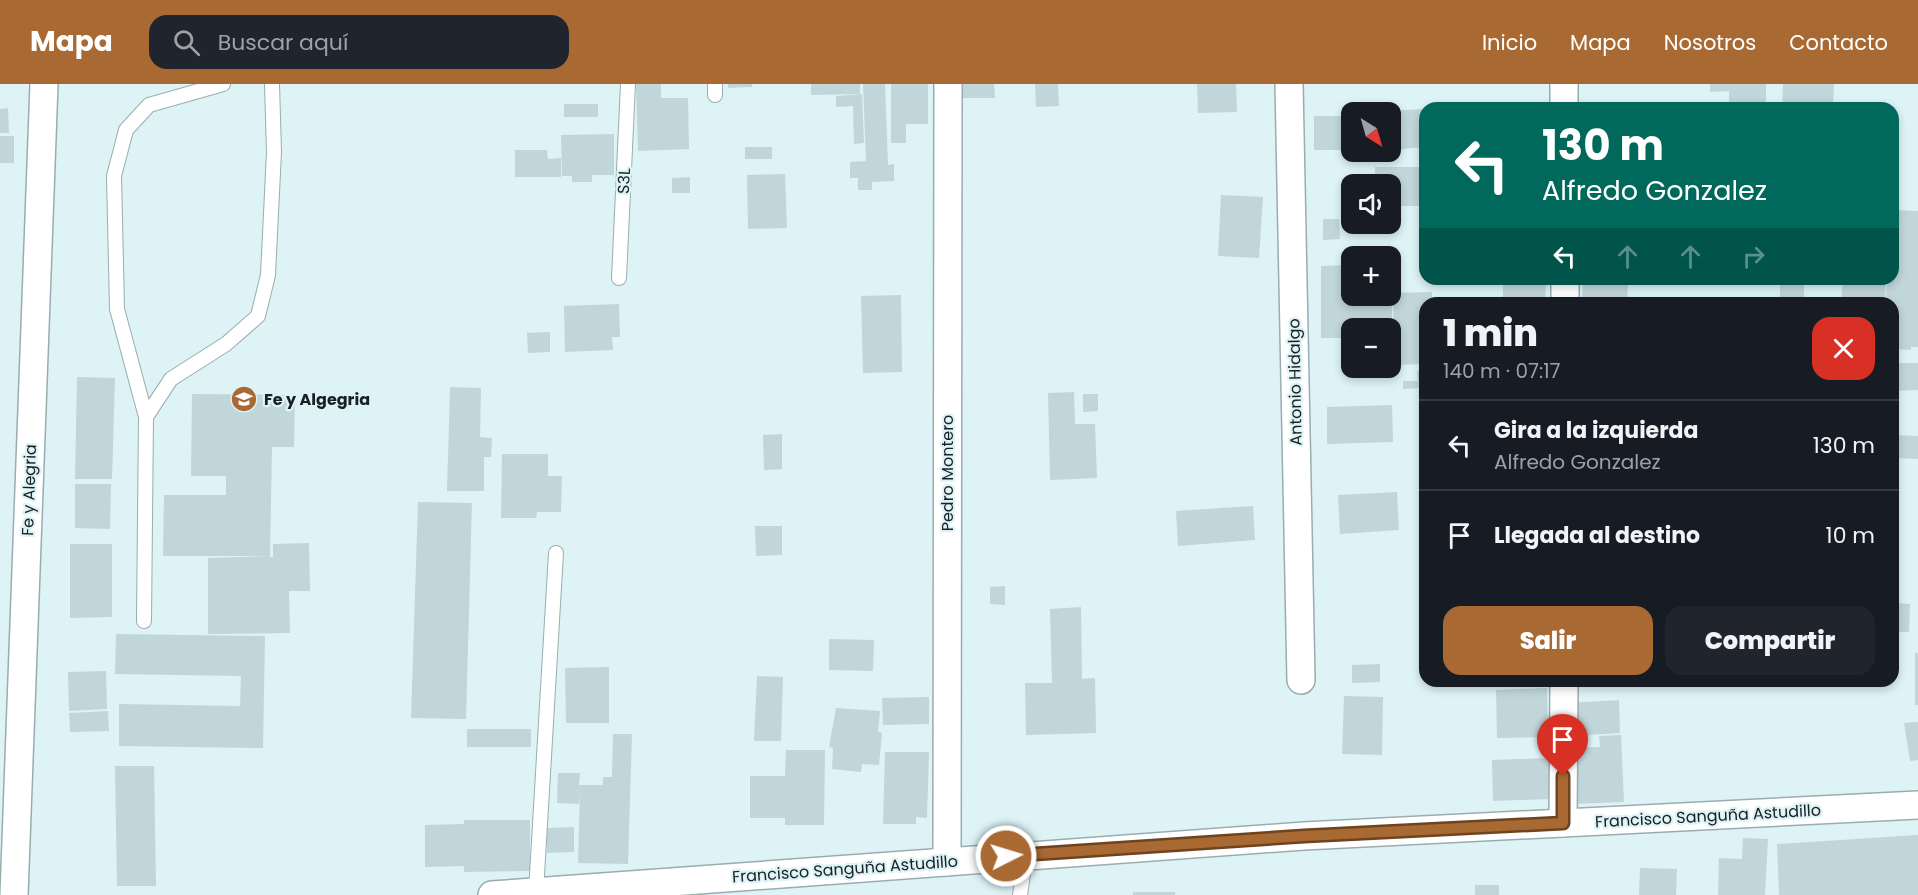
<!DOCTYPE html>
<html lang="es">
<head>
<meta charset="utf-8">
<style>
	body { margin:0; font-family:Poppins,sans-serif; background:#20242c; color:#f1f3f6; height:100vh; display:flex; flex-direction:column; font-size:22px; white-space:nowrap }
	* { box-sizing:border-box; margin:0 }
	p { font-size:20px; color:#9ea1a6 }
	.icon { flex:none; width:33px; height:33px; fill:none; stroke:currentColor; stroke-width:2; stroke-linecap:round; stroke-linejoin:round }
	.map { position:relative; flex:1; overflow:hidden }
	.sheet { position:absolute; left:1419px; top:213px; width:480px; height:390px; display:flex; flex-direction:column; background:#171b24; border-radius:18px; box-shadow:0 3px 9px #0003 }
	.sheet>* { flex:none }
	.guide { position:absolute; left:1419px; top:18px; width:480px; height:183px; border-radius:18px; box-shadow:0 3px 9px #0003; background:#00695c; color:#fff; overflow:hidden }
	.needle { width:39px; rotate:143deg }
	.buttons { position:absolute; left:1341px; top:18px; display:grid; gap:12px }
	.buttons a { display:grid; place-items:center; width:60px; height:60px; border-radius:12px; background:#171b24; box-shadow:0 3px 9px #0003; font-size:30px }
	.pin { position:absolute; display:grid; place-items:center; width:51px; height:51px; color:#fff; margin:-62px -26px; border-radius:50% 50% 50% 0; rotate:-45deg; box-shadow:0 0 6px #0007 }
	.pin .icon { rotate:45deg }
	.me { position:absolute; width:66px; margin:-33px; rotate:85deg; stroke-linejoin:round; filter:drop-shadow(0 0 4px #0008) }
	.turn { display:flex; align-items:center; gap:21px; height:126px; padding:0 24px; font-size:27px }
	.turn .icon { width:78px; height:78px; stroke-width:2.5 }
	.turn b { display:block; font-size:42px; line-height:51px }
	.lanes { display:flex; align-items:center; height:57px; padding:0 24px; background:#0003; justify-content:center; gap:30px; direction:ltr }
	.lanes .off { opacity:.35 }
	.round { display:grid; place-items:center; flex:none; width:63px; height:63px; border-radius:18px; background:#20242c }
	.summary { display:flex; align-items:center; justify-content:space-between; height:102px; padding:0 24px }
	h1 { font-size:36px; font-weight:800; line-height:45px }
	.button { display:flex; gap:12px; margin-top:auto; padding:12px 24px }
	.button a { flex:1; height:69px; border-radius:18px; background:#a96932; color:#fff; font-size:24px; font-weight:800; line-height:69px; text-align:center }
	.button a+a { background:#20242c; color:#f1f3f6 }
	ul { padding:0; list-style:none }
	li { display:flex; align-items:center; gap:18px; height:90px; padding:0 24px; border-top:2px solid #363941 }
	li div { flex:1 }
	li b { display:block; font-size:22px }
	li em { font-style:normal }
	header { display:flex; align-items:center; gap:36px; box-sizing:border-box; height:84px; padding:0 30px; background:#a96932; color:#fff }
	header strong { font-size:28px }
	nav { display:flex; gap:33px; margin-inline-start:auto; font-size:21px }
	.search { width:420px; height:54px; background:#20242c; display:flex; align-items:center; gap:15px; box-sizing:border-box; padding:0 21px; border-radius:18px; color:#9ea1a6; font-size:22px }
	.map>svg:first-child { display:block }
	.building { fill:#c1d6da }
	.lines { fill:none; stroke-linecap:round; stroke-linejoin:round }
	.service-casing { stroke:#99adb1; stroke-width:16 }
	.minor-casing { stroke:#99adb1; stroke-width:30 }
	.service { stroke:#fff; stroke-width:14 }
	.minor { stroke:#fff; stroke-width:27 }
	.route-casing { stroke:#6e4420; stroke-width:15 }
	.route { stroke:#a96932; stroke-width:10 }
	.labels { text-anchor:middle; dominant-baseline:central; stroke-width:4.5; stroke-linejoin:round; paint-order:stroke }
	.street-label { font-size:16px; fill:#182021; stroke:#ddf3f6 }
	.poi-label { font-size:16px; font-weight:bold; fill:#182021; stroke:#ddf3f6; text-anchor:start }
</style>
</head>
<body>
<header>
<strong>Mapa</strong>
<div class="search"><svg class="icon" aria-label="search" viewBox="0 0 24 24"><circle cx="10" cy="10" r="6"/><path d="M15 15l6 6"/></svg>Buscar aquí</div>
<nav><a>Inicio</a><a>Mapa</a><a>Nosotros</a><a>Contacto</a></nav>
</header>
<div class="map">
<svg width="1918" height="811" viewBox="0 0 1918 811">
	<rect width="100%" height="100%" fill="#ddf3f6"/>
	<g class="building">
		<polygon points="636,0 661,0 661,14 688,14 689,65 638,67"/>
		<polygon points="728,0 752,0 752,3 728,4"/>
		<polygon points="811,0 860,0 860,10 811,11"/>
		<polygon points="863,0 885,0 888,81 894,80 894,97 872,98 872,106 858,106 858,94 850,94 850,78 866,77"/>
		<polygon points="891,0 928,0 928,40 906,40 906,59 891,59"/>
		<polygon points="954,0 994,0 995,14 954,14"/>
		<polygon points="1035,0 1058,0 1059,22 1036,23"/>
		<polygon points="1197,0 1236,0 1237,28 1198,29"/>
		<polygon points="1710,0 1766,0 1766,24 1729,24 1729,7 1710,8"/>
		<polygon points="1783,0 1834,0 1833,24 1782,24"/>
		<polygon points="862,10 864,59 854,60 853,22 836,23 836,12"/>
		<rect x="564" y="20" width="34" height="13"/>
		<polygon points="8,24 9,49 0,49 0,25"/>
		<polygon points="1422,25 1425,63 1390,66 1390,27"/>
		<rect x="1314" y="32" width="38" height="34"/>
		<polygon points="614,50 614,91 592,91 592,98 572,98 572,92 562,92 561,51"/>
		<rect x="0" y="52" width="14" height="27"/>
		<rect x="745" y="63" width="27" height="12"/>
		<polygon points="515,66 547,66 548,75 561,74 561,93 515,93"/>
		<polygon points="1375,83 1425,83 1425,122 1390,122 1390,100 1352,100 1352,123 1346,123 1346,96 1375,96"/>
		<polygon points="785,90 787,144 748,145 747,91"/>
		<polygon points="690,93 690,109 672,109 672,94"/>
		<polygon points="1221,111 1263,113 1259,174 1218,172"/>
		<polygon points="1893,126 1918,127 1918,263 1911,263 1911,266 1893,265 1893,219 1886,219 1887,195 1893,195"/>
		<polygon points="1323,135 1339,135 1340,155 1323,156"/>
		<polygon points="1352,181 1352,212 1392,212 1392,244 1352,244 1352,254 1321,254 1321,182"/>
		<rect x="1390" y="181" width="10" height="26"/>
		<polygon points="1503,195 1546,195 1545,219 1503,219"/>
		<rect x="1780" y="195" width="24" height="24"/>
		<polygon points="1843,195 1886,195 1885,219 1841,219"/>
		<polygon points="1583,199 1628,201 1627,219 1582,219"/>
		<polygon points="1432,208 1432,219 1425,219 1425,280 1394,281 1393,209"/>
		<polygon points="901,211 902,288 863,289 861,212"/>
		<rect x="1470" y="216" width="31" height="3"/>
		<polygon points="619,220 620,253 612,253 613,266 565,268 564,222"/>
		<polygon points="550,248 550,268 528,269 527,249"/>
		<polygon points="1893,279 1918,279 1918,306 1893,307"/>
		<polygon points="1417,287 1425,287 1425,304 1403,305 1403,297 1418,297"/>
		<polygon points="77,293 115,294 112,395 75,395"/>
		<polygon points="450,303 481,304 480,353 492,354 491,373 484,373 484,407 447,407"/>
		<polygon points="1074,308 1075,340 1095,340 1097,394 1050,396 1048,309"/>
		<polygon points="192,310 295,311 294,363 272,363 270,473 273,473 273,460 309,459 310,507 289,507 290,549 208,550 208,474 268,472 163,472 164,411 226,411 226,392 191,392"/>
		<polygon points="1083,310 1098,310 1098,327 1083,328"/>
		<polygon points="1392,321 1393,358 1327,360 1327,323"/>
		<polygon points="782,350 782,385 764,386 763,351"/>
		<polygon points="1895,351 1918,352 1918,375 1894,374"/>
		<polygon points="502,370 548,370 548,392 562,392 561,428 537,428 536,434 501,434"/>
		<polygon points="75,400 111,400 110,445 75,444"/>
		<polygon points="1397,408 1399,446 1340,450 1338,411"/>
		<polygon points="418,418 472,419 466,635 411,634"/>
		<polygon points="1253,422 1255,456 1178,462 1176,427"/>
		<polygon points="755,442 782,442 782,471 756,472"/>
		<polygon points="70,460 112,460 112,533 70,534"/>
		<polygon points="1005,502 1005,521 990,520 990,503"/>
		<polygon points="1897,519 1910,520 1909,548 1893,548 1893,523 1897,523"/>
		<polygon points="1081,523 1082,595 1095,594 1096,649 1026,651 1025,599 1052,599 1050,525"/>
		<polygon points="116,550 265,552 263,664 119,662 119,620 240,622 241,592 115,590"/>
		<polygon points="829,555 874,556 873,587 829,586"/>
		<rect x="1915" y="569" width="3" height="52"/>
		<polygon points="1380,580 1380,598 1352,599 1352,581"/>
		<polygon points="609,583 609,639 566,639 565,584"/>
		<polygon points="106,587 107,625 69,627 68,588"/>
		<polygon points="757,592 783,593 781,657 754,657"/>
		<polygon points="1547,604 1548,653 1497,654 1496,606"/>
		<polygon points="1344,612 1383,613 1382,671 1342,670"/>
		<polygon points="929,613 929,640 883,641 882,614"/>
		<polygon points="1619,616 1620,649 1571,652 1569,619"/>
		<polygon points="836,624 880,627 878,648 882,649 879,681 862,680 861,688 832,685 833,664 829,663"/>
		<polygon points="108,627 109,647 70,648 69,629"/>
		<polygon points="1918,638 1918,676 1910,677 1904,639"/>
		<rect x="467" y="645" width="64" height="18"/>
		<polygon points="613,650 632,650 628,780 578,779 580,707 579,720 557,719 558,689 580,689 579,701 603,701 603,693 612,693"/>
		<polygon points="1621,651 1624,718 1573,720 1570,664 1600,663 1599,652"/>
		<polygon points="786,666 825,666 824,741 785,741 785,734 750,734 750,692 785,692"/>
		<polygon points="885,668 929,668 927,734 916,733 916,740 883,740"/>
		<polygon points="1549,674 1550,715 1493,717 1492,676"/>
		<polygon points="115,682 154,682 156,802 117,802"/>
		<polygon points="464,736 530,736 530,787 464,788 464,782 425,783 425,741 464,740"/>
		<polygon points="574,743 574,768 547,769 547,744"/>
		<polygon points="1918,751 1918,811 1779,811 1777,760"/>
		<polygon points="1743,754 1768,755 1765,811 1718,811 1719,774 1742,775"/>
		<polygon points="1640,784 1677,785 1676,811 1639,811"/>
		<rect x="1475" y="801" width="24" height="10"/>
		<rect x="1133" y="808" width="42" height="3"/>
	</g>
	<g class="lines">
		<g class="service-casing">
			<g id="service">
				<polyline points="715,11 715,0"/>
				<polyline points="619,194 628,0"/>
				<polyline points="146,333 117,225 114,92 126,46 149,21 223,0"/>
				<polyline points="144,537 146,333 171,295 226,260 258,232 268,191 274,68 272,0"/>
				<polyline points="536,808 556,469"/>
				<polyline points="1020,811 1026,770"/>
			</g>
		</g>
		<g class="minor-casing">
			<g id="minor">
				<polyline points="1289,0 1301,596"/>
				<polyline points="1564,0 1564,24"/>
				<polyline points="1565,195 1565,219"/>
				<polyline points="1563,739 1564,597"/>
				<polyline points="947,778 948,0"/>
				<polyline points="14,811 44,0"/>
				<polyline points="492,811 1304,752 1918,721"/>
			</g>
		</g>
		<use href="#service" class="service"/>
		<use href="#minor" class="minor"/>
	</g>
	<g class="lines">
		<g class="route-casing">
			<polyline id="route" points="1006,772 1304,752 1563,739 1563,692"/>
		</g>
		<use href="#route" class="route"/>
	</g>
	<defs>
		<g id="school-disc" transform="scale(1.35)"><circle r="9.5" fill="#a96932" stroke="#ddf3f6"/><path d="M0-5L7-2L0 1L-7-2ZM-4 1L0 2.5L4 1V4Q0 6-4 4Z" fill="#fff"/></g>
	</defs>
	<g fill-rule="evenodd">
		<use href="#school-disc" x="244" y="315"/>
	</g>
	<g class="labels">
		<g class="street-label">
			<text transform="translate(624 97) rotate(-87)">S3L</text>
			<text transform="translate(1295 298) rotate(-91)">Antonio Hidalgo</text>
			<text transform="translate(947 389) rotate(-90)">Pedro Montero</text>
			<text transform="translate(29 406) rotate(-88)">Fe y Alegria</text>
			<text transform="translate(1708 732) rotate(-3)">Francisco Sanguña Astudillo</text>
			<text transform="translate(845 785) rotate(-4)">Francisco Sanguña Astudillo</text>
		</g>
		<g class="poi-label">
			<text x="264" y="315">Fe y Algegria</text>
		</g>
	</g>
</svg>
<div class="buttons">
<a><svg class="needle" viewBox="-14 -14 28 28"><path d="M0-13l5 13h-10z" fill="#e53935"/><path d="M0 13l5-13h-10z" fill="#9ea1a6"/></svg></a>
<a><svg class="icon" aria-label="sound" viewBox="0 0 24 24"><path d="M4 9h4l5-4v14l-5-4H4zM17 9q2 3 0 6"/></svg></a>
<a>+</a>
<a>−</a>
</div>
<div class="pin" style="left:1563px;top:692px;background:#d93025"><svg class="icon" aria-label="arrive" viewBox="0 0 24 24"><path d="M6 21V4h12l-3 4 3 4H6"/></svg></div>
<svg class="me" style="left:1006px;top:772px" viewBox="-20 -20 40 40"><circle r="17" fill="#a96932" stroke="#fff" stroke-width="3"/><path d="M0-11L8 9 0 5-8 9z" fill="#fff"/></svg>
<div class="guide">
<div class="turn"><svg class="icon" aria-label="left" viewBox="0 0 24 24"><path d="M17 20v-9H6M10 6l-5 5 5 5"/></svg><div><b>130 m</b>Alfredo Gonzalez</div></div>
<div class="lanes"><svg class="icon" aria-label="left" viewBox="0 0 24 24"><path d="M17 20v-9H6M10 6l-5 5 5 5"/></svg><svg class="icon off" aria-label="ahead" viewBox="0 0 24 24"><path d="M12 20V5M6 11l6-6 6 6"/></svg><svg class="icon off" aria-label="ahead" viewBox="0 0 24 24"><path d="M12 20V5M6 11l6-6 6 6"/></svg><svg class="icon off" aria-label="right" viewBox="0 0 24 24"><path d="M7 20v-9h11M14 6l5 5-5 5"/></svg></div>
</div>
<section class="sheet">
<div class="summary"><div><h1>1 min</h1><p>140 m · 07:17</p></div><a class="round" style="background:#d93025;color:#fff"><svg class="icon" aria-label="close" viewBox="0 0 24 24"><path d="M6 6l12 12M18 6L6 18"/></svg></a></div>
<ul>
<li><svg class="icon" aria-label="left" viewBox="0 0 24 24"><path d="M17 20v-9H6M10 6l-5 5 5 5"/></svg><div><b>Gira a la izquierda</b><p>Alfredo Gonzalez</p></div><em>130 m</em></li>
<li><svg class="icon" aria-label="arrive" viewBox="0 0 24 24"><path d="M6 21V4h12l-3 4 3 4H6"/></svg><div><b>Llegada al destino</b></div><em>10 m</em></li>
</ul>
<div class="button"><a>Salir</a><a>Compartir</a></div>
</section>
</div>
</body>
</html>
